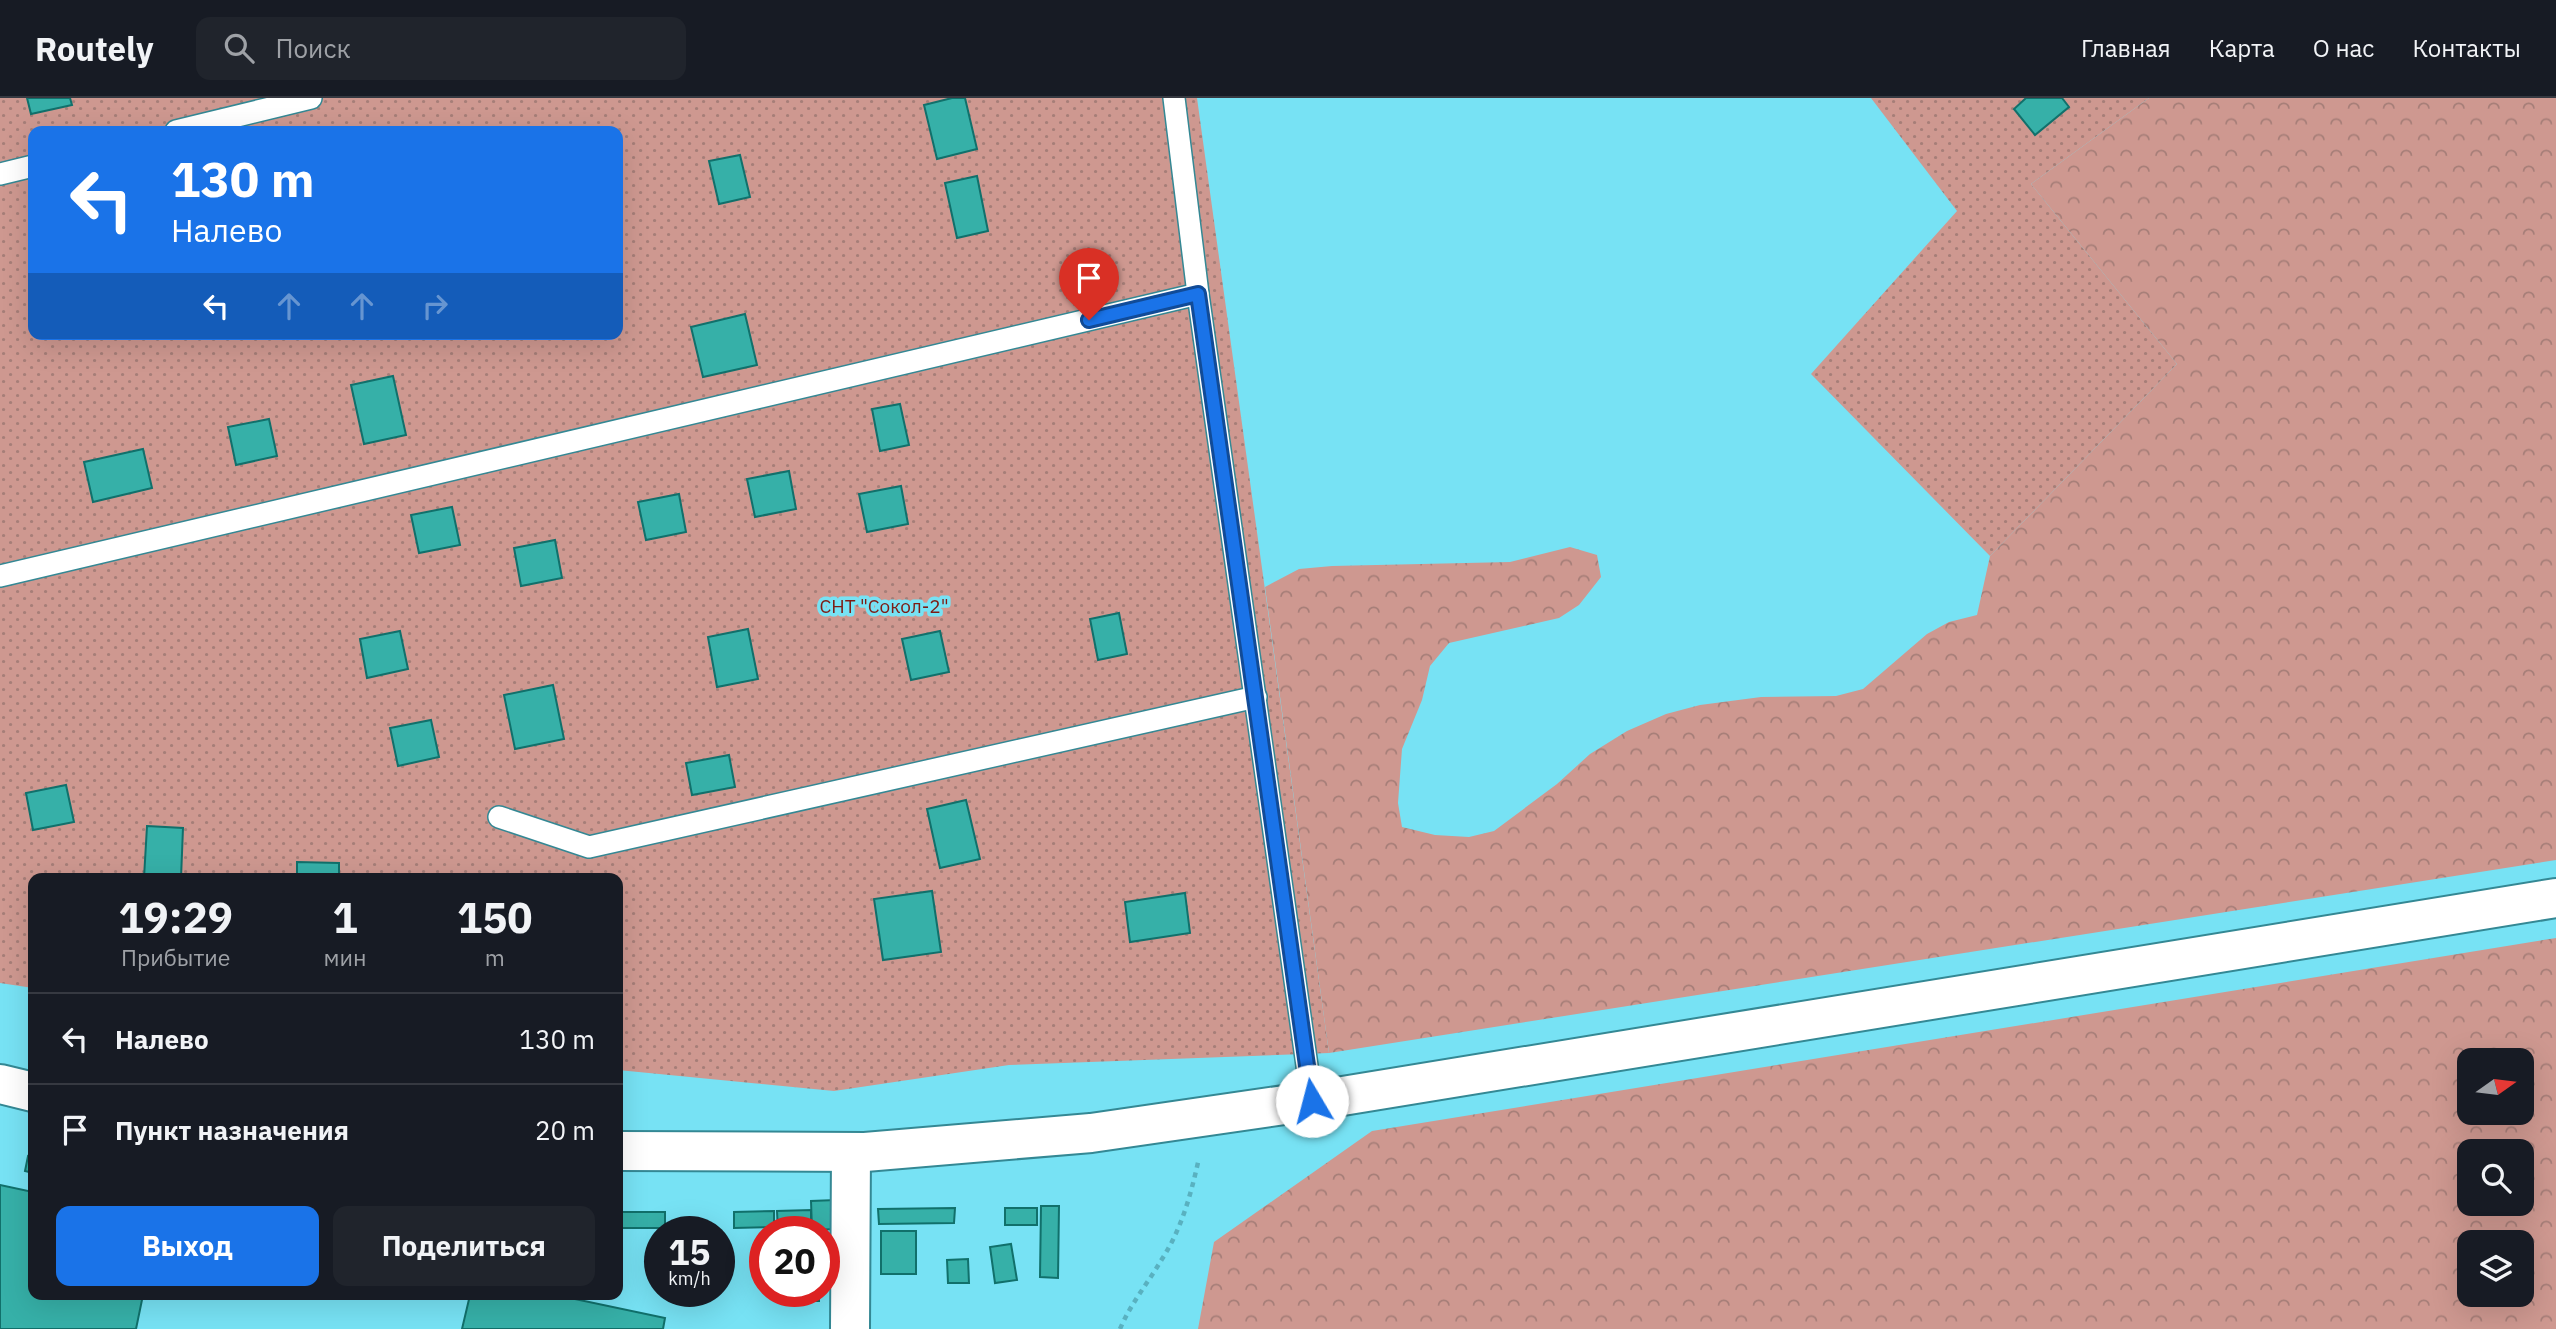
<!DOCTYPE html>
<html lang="ru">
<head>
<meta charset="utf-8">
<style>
	body { margin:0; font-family:"IBM Plex Sans",sans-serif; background:#20242c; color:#f1f3f6; height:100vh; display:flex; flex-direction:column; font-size:26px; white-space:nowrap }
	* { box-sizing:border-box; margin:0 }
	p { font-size:23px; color:#9ea1a6 }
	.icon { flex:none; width:38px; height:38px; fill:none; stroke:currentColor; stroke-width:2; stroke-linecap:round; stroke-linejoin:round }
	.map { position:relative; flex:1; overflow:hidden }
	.side { position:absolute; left:28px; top:775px; width:595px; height:427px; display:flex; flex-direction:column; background:#171b24; border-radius:14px; box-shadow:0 7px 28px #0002 }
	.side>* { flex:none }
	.guide { position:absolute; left:28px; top:28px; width:595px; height:214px; border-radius:14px; box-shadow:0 7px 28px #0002; background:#1a73e8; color:#fff; overflow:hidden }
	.needle { width:46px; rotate:76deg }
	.tools { position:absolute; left:2457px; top:950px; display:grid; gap:14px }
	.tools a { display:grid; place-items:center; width:77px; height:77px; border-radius:14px; background:#171b24; box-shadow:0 7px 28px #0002; font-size:35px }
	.speed { position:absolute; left:644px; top:1118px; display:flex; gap:14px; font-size:35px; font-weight:700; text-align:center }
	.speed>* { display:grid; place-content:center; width:91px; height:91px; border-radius:50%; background:#171b24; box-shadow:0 7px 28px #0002; line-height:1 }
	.speed small { font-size:18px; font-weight:400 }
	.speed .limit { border:10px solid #d22; background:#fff; color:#111 }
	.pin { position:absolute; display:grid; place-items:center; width:60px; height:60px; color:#fff; margin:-72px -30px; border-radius:50% 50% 50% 0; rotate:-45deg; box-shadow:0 0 7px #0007 }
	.pin .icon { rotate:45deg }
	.me { position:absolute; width:77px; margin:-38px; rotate:352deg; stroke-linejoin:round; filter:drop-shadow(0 0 5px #0008) }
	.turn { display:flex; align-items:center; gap:24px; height:147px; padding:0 28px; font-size:32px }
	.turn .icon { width:91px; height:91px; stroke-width:2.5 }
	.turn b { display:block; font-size:49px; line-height:60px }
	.lanes { display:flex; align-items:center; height:66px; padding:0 28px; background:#0003; justify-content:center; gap:35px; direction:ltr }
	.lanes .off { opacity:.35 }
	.eta { display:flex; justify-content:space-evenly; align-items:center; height:119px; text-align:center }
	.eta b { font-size:42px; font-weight:700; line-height:49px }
	.button { display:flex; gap:14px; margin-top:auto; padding:14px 28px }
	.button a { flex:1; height:80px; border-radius:14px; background:#1a73e8; color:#fff; font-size:28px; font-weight:700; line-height:80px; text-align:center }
	.button a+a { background:#20242c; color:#f1f3f6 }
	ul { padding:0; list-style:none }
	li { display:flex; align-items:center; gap:21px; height:91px; padding:0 28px; border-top:2px solid #363941 }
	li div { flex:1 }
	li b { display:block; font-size:26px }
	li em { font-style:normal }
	header { display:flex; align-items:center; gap:42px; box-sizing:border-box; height:98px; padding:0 35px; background:#171b24; border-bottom:2px solid #363941 }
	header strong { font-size:33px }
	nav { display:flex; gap:38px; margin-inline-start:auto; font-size:24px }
	.search { width:490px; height:63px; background:#20242c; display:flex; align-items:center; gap:18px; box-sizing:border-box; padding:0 24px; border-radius:14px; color:#9ea1a6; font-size:26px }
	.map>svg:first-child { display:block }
	.grass { fill:url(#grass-dots); fill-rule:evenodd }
	.forest { fill:url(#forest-crowns); fill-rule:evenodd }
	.building { fill:#36b0a8; stroke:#11706b; stroke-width:2 }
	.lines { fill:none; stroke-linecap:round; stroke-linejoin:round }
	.service-casing { stroke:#348894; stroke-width:24 }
	.minor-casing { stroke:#348894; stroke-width:42 }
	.tertiary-casing { stroke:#348894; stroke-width:42 }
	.path { stroke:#59b1c0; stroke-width:4.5; stroke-dasharray:5 5; stroke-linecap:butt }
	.service { stroke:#fff; stroke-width:21 }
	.minor { stroke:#fff; stroke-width:38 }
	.tertiary { stroke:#fff; stroke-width:38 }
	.route-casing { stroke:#114b97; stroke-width:18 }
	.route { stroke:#1a73e8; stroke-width:12 }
	.labels { text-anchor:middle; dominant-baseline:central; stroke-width:7; stroke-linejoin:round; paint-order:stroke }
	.park-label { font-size:19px; fill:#7e1b13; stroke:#77e2f4 }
</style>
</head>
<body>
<header>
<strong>Routely</strong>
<div class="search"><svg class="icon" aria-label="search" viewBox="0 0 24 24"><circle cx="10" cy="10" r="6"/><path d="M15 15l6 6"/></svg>Поиск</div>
<nav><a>Главная</a><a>Карта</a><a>О нас</a><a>Контакты</a></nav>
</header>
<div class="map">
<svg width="2556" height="1231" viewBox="0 0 2556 1231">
	<defs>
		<pattern id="grass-dots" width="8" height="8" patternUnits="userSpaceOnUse" patternTransform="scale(1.75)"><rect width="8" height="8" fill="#ce9890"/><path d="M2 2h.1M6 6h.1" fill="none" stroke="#a67e78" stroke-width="1.8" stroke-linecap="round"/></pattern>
		<pattern id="forest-crowns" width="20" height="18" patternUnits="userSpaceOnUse" patternTransform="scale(1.75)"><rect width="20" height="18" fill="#ce9890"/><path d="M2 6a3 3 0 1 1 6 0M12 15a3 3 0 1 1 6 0" fill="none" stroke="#a67e78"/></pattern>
	</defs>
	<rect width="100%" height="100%" fill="#77e2f4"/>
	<g class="grass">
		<path d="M 0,0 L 1197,0 L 1329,955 L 1009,967 L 834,993 L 618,972 L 618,780 L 33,780 L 33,890 L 0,885 ZM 33,33 L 618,33 L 618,236 L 33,236 Z"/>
		<polygon points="1871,0 2149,0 2031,86 2177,266 1990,458 1811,276 1957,113"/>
	</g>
	<g class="forest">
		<polygon points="2149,0 2556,0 2556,762 1329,955 1265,489 1299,471 1332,468 1510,464 1570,449 1597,457 1601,479 1579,507 1559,520 1449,545 1430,568 1422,602 1402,651 1398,705 1402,729 1435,737 1469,739 1494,733 1557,686 1590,656 1627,633 1666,616 1700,607 1761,599 1836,598 1863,591 1927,536 1949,524 1977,517 1990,458 2177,266 2031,86"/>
		<path d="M 2556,840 L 2556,1231 L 1198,1231 L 1214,1144 L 1372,1033 ZM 2469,962 L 2522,962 L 2522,1015 L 2469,1015 ZM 2469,1054 L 2522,1054 L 2522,1106 L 2469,1106 ZM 2469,1144 L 2522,1144 L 2522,1197 L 2469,1197 Z"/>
	</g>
	<g class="building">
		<polygon points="27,0 70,0 72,7 31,16"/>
		<polygon points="952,0 965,0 977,51 937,61 924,7"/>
		<polygon points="2026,0 2062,0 2069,9 2035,37 2014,11"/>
		<polygon points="740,57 750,99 719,106 709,63"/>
		<polygon points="977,78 988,133 957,140 945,85"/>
		<polygon points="745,216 757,267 703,279 691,229"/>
		<polygon points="393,278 406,337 364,346 351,287"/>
		<polygon points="900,306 909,347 880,353 872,311"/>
		<polygon points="269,321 277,358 236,367 228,329"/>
		<polygon points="143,351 152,390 93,404 84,364"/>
		<polygon points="789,373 796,411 755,419 747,381"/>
		<polygon points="901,388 908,426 867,434 859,396"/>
		<polygon points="679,396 686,434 646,442 638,404"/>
		<polygon points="452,409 460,447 419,455 411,417"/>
		<polygon points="555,442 562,480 521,488 514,450"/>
		<polygon points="1119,515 1127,556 1098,562 1090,521"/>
		<polygon points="748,531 758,581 717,589 708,539"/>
		<polygon points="400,533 408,571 367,580 360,541"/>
		<polygon points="940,533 949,574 911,582 902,541"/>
		<polygon points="553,587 564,641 515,651 504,597"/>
		<polygon points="431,622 439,659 398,668 390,630"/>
		<polygon points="729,657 735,689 692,697 686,665"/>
		<polygon points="66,687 74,724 33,732 26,695"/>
		<polygon points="966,702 980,761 940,770 927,711"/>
		<polygon points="147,728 183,730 181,780 144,780"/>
		<polygon points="297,764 339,765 339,780 297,780"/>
		<polygon points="932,793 941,854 883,862 874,801"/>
		<polygon points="1185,795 1190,835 1130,844 1125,804"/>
		<polygon points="28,1058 33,1060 33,1075 25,1073"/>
		<polygon points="0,1087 33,1094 33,1197 143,1197 136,1231 0,1231"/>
		<polygon points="836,1102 837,1131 812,1132 811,1103"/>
		<polygon points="1041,1108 1059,1108 1058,1180 1040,1179"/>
		<polygon points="955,1110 954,1125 879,1126 878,1111"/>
		<rect x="1005" y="1110" width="32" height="17"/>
		<polygon points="811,1112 811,1134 778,1134 777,1113"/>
		<polygon points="774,1113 774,1129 734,1130 734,1114"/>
		<rect x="618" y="1114" width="47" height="16"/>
		<rect x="881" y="1133" width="35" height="43"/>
		<polygon points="1011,1146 1017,1182 995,1185 990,1149"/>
		<polygon points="968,1161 969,1185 948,1185 947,1162"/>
		<rect x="797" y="1194" width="22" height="9"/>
		<polygon points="470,1197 556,1197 665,1220 663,1231 462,1231"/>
	</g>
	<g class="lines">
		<g class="service-casing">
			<g id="service">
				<polyline points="1174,0 1198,196 1312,1003"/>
				<polyline points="176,33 311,0"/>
				<polyline points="0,76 33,68"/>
				<polyline points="0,478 1198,196"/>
				<polyline points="499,719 589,749 1256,599"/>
			</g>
		</g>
		<g class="minor-casing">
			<polyline id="minor" points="850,1231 851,1054"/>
		</g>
		<g class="tertiary-casing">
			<g id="tertiary">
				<polyline points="0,986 33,994"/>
				<polyline points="618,1053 865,1054 1091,1035 1312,1003 2556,800"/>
			</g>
		</g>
		<path class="path" d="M 1120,1231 C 1131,1205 1148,1185 1162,1161 C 1182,1130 1191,1096 1199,1060"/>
		<use href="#service" class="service"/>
		<use href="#minor" class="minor"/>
		<use href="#tertiary" class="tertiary"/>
	</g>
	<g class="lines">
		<g class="route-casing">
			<polyline id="route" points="1089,222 1198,196 1312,1003"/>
		</g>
		<use href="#route" class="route"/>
	</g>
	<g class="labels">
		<g class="park-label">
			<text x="884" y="508">СНТ "Сокол-2"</text>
		</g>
	</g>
</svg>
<div class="tools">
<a><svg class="needle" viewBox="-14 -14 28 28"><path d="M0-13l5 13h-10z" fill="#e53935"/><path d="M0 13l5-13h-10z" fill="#9ea1a6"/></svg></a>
<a><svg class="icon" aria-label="search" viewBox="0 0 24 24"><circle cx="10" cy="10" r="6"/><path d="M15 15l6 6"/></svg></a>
<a><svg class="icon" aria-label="layers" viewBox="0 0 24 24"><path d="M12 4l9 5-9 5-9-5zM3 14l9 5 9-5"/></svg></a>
</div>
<div class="speed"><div>15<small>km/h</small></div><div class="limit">20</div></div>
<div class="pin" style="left:1089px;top:222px;background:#d93025"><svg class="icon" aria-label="arrive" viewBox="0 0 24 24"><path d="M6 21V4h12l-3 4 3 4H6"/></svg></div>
<svg class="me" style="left:1312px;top:1003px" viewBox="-20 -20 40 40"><circle r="19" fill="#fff"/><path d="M0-13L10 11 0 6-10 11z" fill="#1a73e8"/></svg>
<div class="guide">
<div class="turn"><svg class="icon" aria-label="left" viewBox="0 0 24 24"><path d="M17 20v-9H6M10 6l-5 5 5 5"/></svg><div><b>130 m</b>Налево</div></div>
<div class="lanes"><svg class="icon" aria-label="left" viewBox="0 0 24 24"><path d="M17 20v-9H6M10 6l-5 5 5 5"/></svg><svg class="icon off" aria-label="ahead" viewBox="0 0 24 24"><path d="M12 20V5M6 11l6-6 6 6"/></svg><svg class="icon off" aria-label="ahead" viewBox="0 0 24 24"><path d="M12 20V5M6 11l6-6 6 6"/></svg><svg class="icon off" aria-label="right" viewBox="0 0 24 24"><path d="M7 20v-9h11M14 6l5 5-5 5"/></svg></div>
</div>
<section class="side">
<div class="eta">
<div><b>19:29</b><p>Прибытие</p></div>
<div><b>1</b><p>мин</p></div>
<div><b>150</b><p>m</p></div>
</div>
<ul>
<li><svg class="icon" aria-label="left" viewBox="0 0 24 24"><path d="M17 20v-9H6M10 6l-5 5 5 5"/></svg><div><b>Налево</b></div><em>130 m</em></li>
<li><svg class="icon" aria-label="arrive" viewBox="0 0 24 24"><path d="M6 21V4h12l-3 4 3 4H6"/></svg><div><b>Пункт назначения</b></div><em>20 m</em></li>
</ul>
<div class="button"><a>Выход</a><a>Поделиться</a></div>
</section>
</div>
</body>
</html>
